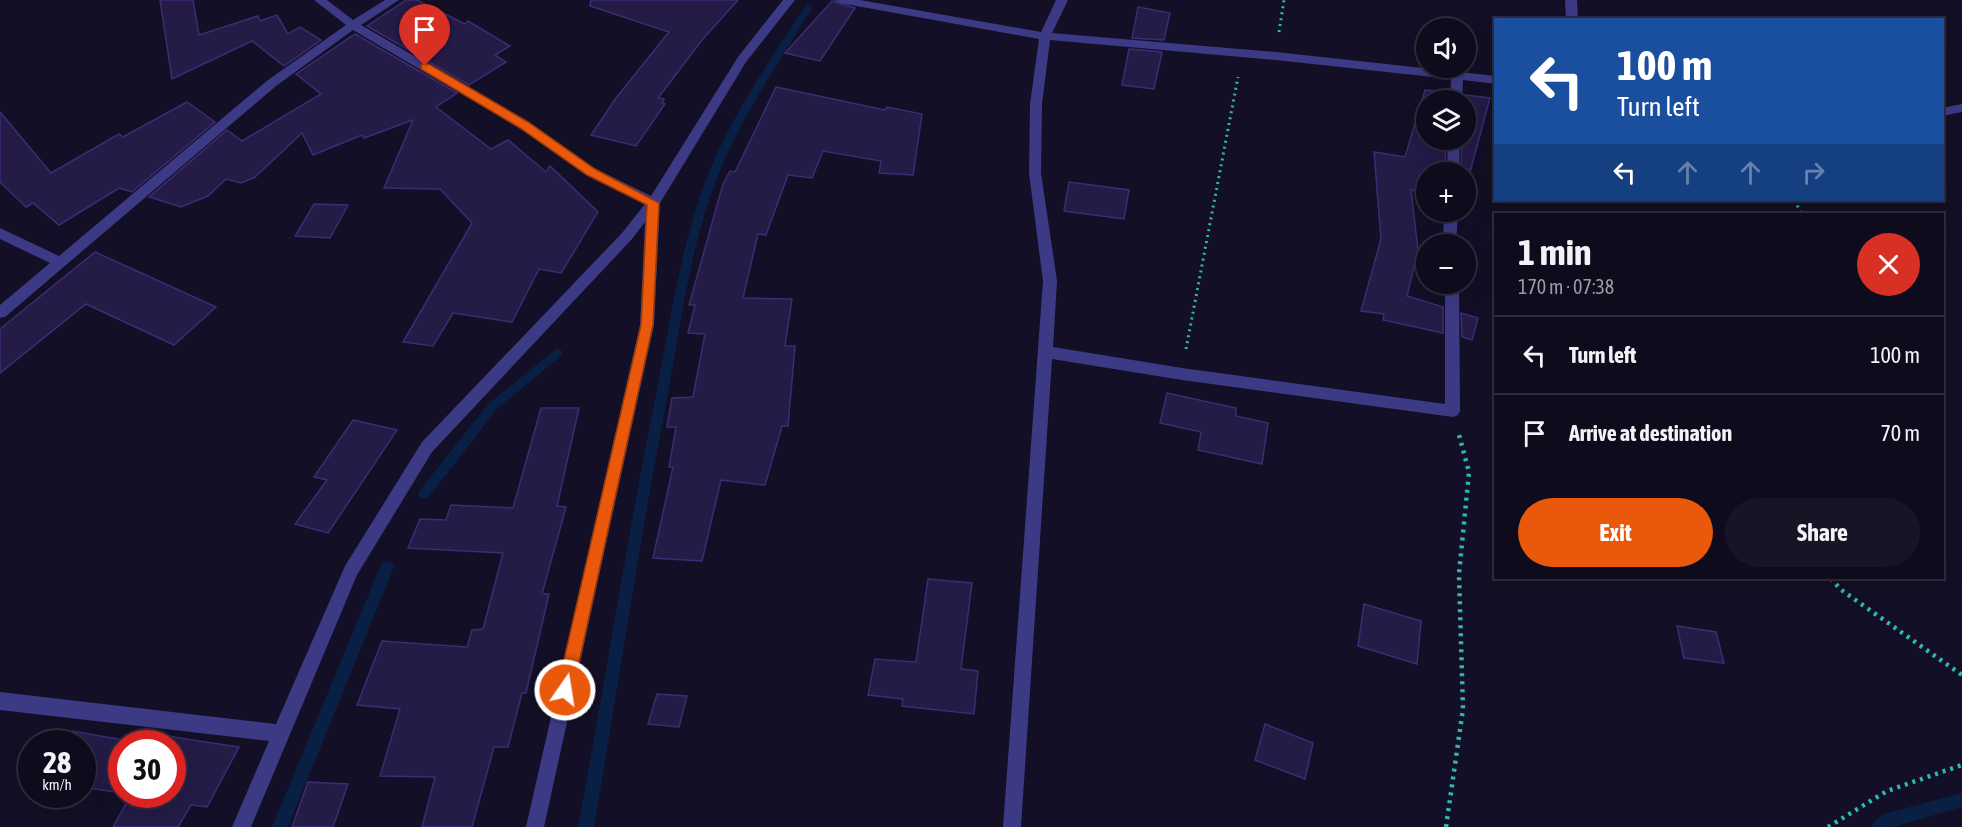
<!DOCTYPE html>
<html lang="en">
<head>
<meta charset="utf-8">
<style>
	body { margin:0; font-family:"Asap Condensed",sans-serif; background:#171425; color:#f1f3f6; height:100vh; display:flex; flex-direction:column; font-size:22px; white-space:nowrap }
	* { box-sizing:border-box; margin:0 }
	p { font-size:20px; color:#9b9ba3 }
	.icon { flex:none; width:33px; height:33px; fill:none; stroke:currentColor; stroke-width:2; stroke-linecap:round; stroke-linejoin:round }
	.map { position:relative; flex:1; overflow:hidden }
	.side { position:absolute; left:1494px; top:213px; width:450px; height:366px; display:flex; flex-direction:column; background:#0e0b1c; border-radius:0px; box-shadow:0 6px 24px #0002,0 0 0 2px #2e2b3b }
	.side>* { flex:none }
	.banner { position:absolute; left:1494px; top:18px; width:450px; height:183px; border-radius:0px; box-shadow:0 6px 24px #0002,0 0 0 2px #2e2b3b; background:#1a4fa0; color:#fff; overflow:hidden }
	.buttons { position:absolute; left:1416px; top:18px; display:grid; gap:12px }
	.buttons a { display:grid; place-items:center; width:60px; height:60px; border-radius:50%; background:#0e0b1c; box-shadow:0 6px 24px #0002,0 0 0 2px #2e2b3b; font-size:30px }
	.speed { position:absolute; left:18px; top:730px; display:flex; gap:12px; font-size:30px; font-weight:700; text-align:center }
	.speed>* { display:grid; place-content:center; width:78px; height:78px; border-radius:50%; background:#0e0b1c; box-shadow:0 6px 24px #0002,0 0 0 2px #2e2b3b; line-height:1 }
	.speed small { font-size:15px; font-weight:400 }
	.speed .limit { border:9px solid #d22; background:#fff; color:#111 }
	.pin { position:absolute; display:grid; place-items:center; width:51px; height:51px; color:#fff; margin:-62px -26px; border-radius:50% 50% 50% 0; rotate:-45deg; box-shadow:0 0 6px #0007 }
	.pin .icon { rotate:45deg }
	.me { position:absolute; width:66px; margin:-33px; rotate:13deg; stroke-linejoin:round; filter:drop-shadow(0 0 4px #0008) }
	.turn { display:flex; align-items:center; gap:21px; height:126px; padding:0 24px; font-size:27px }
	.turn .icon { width:78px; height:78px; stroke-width:2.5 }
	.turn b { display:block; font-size:42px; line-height:51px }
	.lanes { display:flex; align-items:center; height:57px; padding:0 24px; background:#0003; justify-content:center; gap:30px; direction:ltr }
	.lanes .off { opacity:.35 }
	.round { display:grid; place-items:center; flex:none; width:63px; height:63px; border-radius:32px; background:#171425 }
	.overview { display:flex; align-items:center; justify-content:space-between; height:102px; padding:0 24px }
	h1 { font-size:36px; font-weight:700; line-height:45px }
	.cta { display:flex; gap:12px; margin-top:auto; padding:12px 24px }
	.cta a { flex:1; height:69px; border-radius:36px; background:#ea580c; color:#fff; font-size:24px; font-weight:700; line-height:69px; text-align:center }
	.cta a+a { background:#171425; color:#f1f3f6 }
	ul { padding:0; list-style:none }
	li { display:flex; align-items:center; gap:18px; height:78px; padding:0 24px; border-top:2px solid #2e2b3b }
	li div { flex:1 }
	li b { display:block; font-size:22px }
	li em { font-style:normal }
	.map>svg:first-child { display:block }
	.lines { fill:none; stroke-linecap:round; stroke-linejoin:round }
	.stream { fill:#0a1f44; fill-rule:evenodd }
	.building { fill:#241b47; stroke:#3b2d73; stroke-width:1.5 }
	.path-far1 { stroke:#2fb8b0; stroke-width:3; stroke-dasharray:2 4; stroke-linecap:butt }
	.path { stroke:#2fb8b0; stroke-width:4.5; stroke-dasharray:3 5; stroke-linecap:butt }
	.minor { fill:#3d3a85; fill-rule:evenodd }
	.route { fill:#ea580c; stroke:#983908; stroke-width:1.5 }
</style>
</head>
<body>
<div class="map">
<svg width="1962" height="827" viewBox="0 0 1962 827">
	<rect width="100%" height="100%" fill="#130f26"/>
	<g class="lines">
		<g class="stream">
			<path d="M 809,4 L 813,7 C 778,63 740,119 716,181 C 690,248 681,322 668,393 C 640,537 619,682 594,827 L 578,827 C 605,683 627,538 656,394 C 670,323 680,250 705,182 C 729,119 769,61 806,5 Z"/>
			<polygon points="557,348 561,350 563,353 561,356 496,410 428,498 424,499 420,498 418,494 420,490 488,404"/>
			<polygon points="387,561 392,563 394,567 288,827 272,827 380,567 382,563"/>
			<polygon points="1962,793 1962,807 1893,827 1871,827 1874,822 1884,814"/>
		</g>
	</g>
	<g class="building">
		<polygon points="160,0 193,0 199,35 258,16 260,21 277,15 288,34 300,27 321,40 284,66 252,41 172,79"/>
		<polygon points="406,0 417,0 465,24 468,21 510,46 495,55 506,62 469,85 367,26"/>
		<polygon points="591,0 738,0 702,40 658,98 664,99 662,103 665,104 636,146 591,135 616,98 669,32 590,6"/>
		<polygon points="832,1 855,8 820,61 785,53"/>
		<polygon points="1138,7 1170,13 1164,40 1132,38"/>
		<polygon points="355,34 457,93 436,107 491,149 508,140 546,172 550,166 598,212 561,273 539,269 512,322 453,313 433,346 403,342 472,223 440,189 384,188 413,120 364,138 362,135 313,155 302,133 255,177 241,183 226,179 208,196 181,207 149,197 227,130 242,141 321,94 296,74"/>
		<polygon points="1129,49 1162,52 1154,89 1122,85"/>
		<polygon points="776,87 885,110 887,107 922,114 913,175 879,173 881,161 823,151 812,178 788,175 766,235 758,234 743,298 792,299 785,346 795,346 788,426 782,426 765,485 721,480 702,561 653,558 673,467 669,467 676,427 667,427 672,398 693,397 705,334 688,333 695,305 689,305 723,184 730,171 735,172"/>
		<polygon points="1425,90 1448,93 1448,100 1426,100 1426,140 1446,140 1445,172 1426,172 1426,193 1411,190 1418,250 1407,296 1443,307 1443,333 1383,320 1384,314 1361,311 1381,239 1374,152 1405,157"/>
		<polygon points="1465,95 1490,98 1466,187 1466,172 1461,172 1462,140 1466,140"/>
		<polygon points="187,102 215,122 132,192 119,188 59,225 33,203 26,207 0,182 0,112 51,173 119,134 123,137"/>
		<polygon points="1069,182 1129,190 1124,219 1064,211"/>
		<polygon points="314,204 348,205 330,238 295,236"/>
		<polygon points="95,252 216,307 174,345 86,304 0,373 0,329"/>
		<polygon points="1461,313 1478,318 1472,340 1462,337"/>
		<polygon points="1167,393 1236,408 1236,416 1268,423 1262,464 1198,450 1201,432 1160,423"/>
		<polygon points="541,408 579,408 557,506 566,507 542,594 549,594 526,693 522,693 508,747 494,747 472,827 422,827 435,777 380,776 400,709 357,705 382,641 467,647 472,630 483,629 503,553 408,548 420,519 446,520 451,505 513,508"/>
		<polygon points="353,420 397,430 328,533 295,524 327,480 314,477"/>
		<polygon points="928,579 972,583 961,669 978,671 974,714 902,706 903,699 868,695 875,659 916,662"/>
		<polygon points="1364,604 1421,621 1417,664 1358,646"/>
		<polygon points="1677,626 1716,632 1724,663 1684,658"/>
		<polygon points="657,694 687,696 679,727 648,724"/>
		<polygon points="1265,724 1313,743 1305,779 1255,760"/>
		<polygon points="72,731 146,744 122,744 122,793 82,787 82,744 64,744"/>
		<polygon points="154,734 239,747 207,807 191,805 178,827 113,827 131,795 172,795 172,744 148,744"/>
		<polygon points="308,782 348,784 333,827 292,827"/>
	</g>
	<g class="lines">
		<g class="path-far1">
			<polyline points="1279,32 1284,0"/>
			<polyline points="1795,200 1801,214"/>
			<polyline points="1186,349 1238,77"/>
		</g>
		<g class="path">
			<polyline points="1831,578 1840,589 1962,675"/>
			<polyline points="1446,827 1463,709 1459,574 1469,472 1459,435"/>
			<polyline points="1828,827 1887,791 1962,765"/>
		</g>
		<g class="minor">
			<polygon points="314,0 327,0 353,20 385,0 399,0 361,25 528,122 596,169 651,196 738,57 783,0 795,0 746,62 660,203 654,325 544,827 526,827 640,325 645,222 632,239 432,452 357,575 251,827 232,827 269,741 0,710 0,692 276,724 345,566 422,442 622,233 645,204 586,175 520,128 353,30 276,86 5,317 0,318 0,305 50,263 0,239 0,228 59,256 268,80 346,25"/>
			<polygon points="834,0 860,0 1041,32 1056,0 1068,0 1052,33 1276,52 1496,76 1496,84 1463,80 1462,100 1450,100 1451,79 1276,60 1050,40 1042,104 1041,173 1057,281 1053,347 1182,368 1445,404 1445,284 1459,284 1460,411 1458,415 1453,417 1182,380 1052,359 1021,827 1003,827 1043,281 1029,173 1030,104 1039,39 840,3"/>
			<polygon points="1565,0 1577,0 1578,20 1566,20"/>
			<polygon points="1962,104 1962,112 1942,116 1942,108"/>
			<polygon points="1448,140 1460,140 1459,172 1447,172"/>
			<polygon points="1444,212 1458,212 1456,244 1443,244"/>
		</g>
	</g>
	<polygon class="route" points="421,64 429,64 528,122 595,169 659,203 653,325 573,690 571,696 565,698 560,696 557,690 641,325 647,205 587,175 520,128 421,69"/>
</svg>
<div class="buttons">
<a><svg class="icon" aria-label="sound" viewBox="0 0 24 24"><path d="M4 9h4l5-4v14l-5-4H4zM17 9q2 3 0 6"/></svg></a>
<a><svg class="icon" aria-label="layers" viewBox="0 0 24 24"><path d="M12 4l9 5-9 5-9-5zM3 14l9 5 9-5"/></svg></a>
<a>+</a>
<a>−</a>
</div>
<div class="speed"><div>28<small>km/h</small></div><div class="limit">30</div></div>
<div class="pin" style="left:425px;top:66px;background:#d93025"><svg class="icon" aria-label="arrive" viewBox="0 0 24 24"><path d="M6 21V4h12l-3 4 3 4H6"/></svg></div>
<svg class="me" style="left:565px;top:690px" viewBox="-20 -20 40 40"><circle r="17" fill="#ea580c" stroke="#fff" stroke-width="3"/><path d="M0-11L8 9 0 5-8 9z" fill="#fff"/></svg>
<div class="banner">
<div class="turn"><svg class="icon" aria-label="left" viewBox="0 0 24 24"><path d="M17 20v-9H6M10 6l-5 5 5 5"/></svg><div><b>100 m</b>Turn left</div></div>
<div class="lanes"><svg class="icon" aria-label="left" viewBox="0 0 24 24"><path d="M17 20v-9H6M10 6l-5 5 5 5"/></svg><svg class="icon off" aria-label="ahead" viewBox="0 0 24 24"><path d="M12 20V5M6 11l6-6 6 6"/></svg><svg class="icon off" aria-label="ahead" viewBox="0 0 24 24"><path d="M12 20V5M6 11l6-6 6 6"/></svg><svg class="icon off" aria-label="right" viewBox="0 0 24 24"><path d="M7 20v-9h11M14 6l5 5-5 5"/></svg></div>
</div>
<section class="side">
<div class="overview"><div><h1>1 min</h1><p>170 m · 07:38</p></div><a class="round" style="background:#d93025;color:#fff"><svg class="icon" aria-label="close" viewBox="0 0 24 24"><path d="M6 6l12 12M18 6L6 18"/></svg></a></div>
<ul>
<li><svg class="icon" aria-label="left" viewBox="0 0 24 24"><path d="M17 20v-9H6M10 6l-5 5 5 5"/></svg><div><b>Turn left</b></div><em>100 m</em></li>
<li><svg class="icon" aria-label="arrive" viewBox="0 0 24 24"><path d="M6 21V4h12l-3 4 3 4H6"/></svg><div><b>Arrive at destination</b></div><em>70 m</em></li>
</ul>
<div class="cta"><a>Exit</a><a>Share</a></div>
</section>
</div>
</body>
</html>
